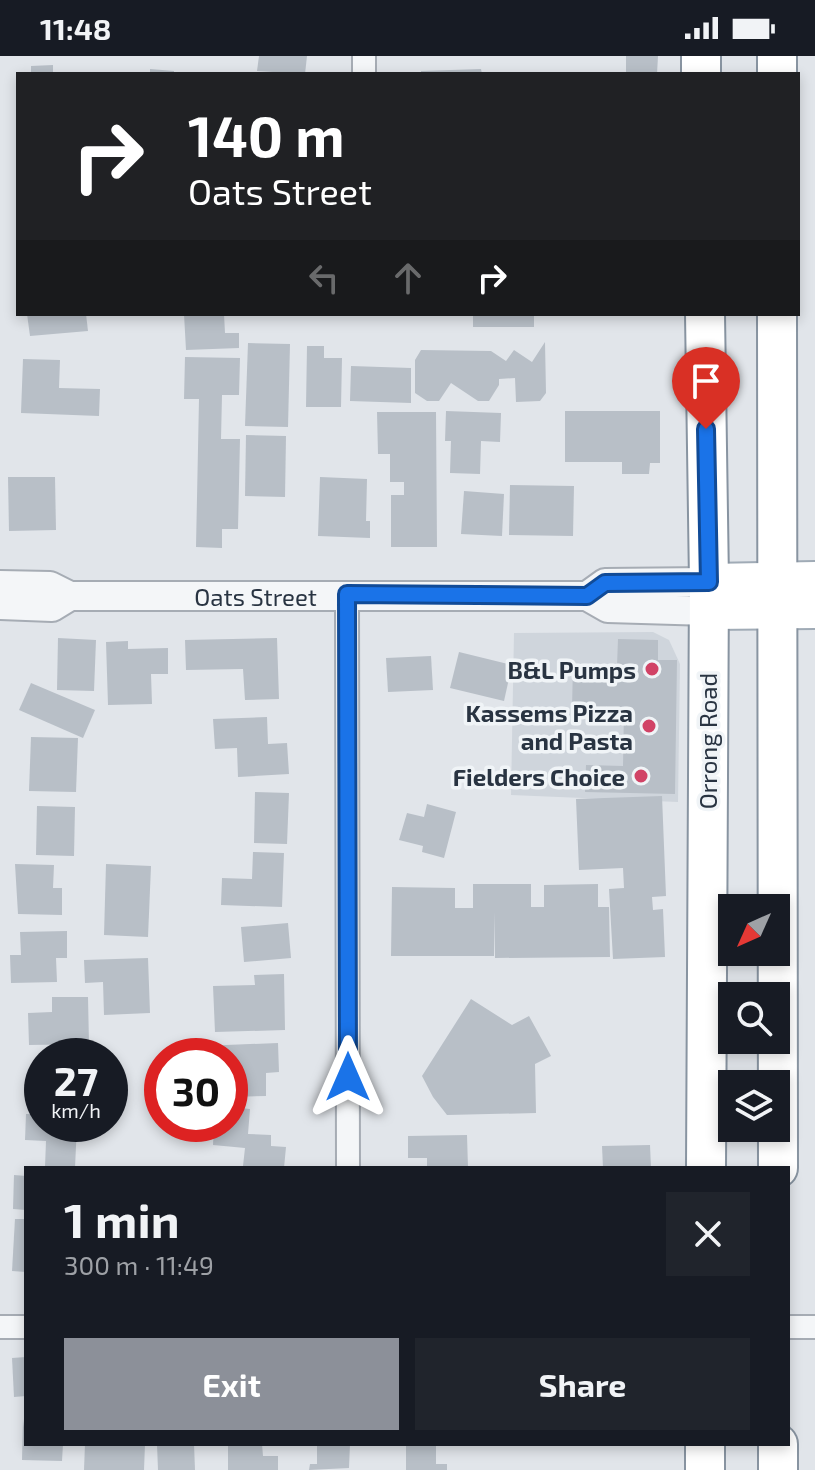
<!DOCTYPE html>
<html lang="en">
<head>
<meta charset="utf-8">
<style>
	body { margin:0; font-family:"Exo 2",sans-serif; background:#20242c; color:#f1f3f6; height:100vh; display:flex; flex-direction:column; font-size:30px; white-space:nowrap }
	* { box-sizing:border-box; margin:0 }
	p { font-size:26px; color:#9ea1a6 }
	.icon { flex:none; width:44px; height:44px; fill:none; stroke:currentColor; stroke-width:2; stroke-linecap:round; stroke-linejoin:round }
	.map { position:relative; flex:1; overflow:hidden }
	.drawer { position:absolute; left:24px; top:1110px; width:766px; height:280px; display:flex; flex-direction:column; background:#171b24; border-radius:0px; box-shadow:0 4px 12px #0003 }
	.drawer>* { flex:none }
	.guide { position:absolute; left:16px; top:16px; width:784px; height:244px; border-radius:0px; box-shadow:0 4px 12px #0003; background:#202124; color:#fff; overflow:hidden }
	.needle { width:52px; rotate:225deg }
	.tools { position:absolute; left:718px; top:838px; display:grid; gap:16px }
	.tools a { display:grid; place-items:center; width:72px; height:72px; border-radius:0px; background:#171b24; box-shadow:0 4px 12px #0003; font-size:40px }
	.speed { position:absolute; left:24px; top:982px; display:flex; gap:16px; font-size:40px; font-weight:700; text-align:center }
	.speed>* { display:grid; place-content:center; width:104px; height:104px; border-radius:50%; background:#171b24; box-shadow:0 4px 12px #0003; line-height:1 }
	.speed small { font-size:20px; font-weight:400 }
	.speed .limit { border:12px solid #d22; background:#fff; color:#111 }
	.pin { position:absolute; display:grid; place-items:center; width:68px; height:68px; color:#fff; margin:-82px -34px; border-radius:50% 50% 50% 0; rotate:-45deg; box-shadow:0 0 8px #0007 }
	.pin .icon { rotate:45deg }
	.me { position:absolute; width:88px; margin:-44px; rotate:0deg; stroke-linejoin:round; filter:drop-shadow(0 0 6px #0008) }
	.turn { display:flex; align-items:center; gap:28px; height:168px; padding:0 40px; font-size:36px }
	.turn .icon { width:104px; height:104px; stroke-width:2.5 }
	.turn b { display:block; font-size:56px; line-height:68px }
	.lanes { display:flex; align-items:center; height:76px; padding:0 40px; background:#0003; justify-content:center; gap:40px; direction:ltr }
	.lanes .off { opacity:.35 }
	.round { display:grid; place-items:center; flex:none; width:84px; height:84px; border-radius:0px; background:#20242c }
	.head { display:flex; align-items:center; justify-content:space-between; height:136px; padding:0 40px }
	h1 { font-size:48px; font-weight:700; line-height:60px }
	.button { display:flex; gap:16px; margin-top:auto; padding:16px 40px }
	.button a { flex:1; height:92px; border-radius:0px; background:#8c9099; color:#fff; font-size:32px; font-weight:700; line-height:92px; text-align:center }
	.button a+a { background:#20242c; color:#f1f3f6 }
	.status { display:flex; justify-content:space-between; align-items:center; height:56px; padding:0 40px; background:#171b24; direction:ltr }
	.status svg { height:22px; fill:currentColor }
	.map>svg:first-child { display:block }
	.built { fill:#cfd5dc }
	.building { fill:#b8bfc7 }
	.lines { fill:none; stroke-linecap:round; stroke-linejoin:round }
	.minor-casing { stroke:#a6acb4; stroke-width:26 }
	.tertiary-casing { stroke:#a6acb4; stroke-width:32 }
	.primary-casing { stroke:#a0abb6; stroke-width:40 }
	.trunk-casing { stroke:#8894a1; stroke-width:42 }
	.minor { stroke:#f4f6f8; stroke-width:22 }
	.tertiary { stroke:#f4f6f8; stroke-width:28 }
	.primary { stroke:#fff; stroke-width:36 }
	.trunk { stroke:#fff; stroke-width:38 }
	.route-casing { stroke:#114b97; stroke-width:20 }
	.route { stroke:#1a73e8; stroke-width:14 }
	.poi-dot { fill:#d14366; stroke:#f0f4f7; stroke-width:3 }
	.labels { text-anchor:middle; dominant-baseline:central; stroke-width:7; stroke-linejoin:round; paint-order:stroke }
	.street-label { font-size:24px; fill:#293442; stroke:#f0f4f7 }
	.poi-label { font-size:24px; font-weight:bold; fill:#293442; stroke:#f0f4f7; text-anchor:end }
</style>
</head>
<body>
<div class="status"><b>11:48</b><svg viewBox="0 0 49 12"><path d="M0 12V9h3v3zM5 12V6h3v6zM10 12V3h3v9zM15 12V0h3v12zM26 1h20v11H26zM47 4h2v5h-2z"/></svg></div>
<div class="map">
<svg width="815" height="1414" viewBox="0 0 815 1414">
	<rect width="100%" height="100%" fill="#e1e5ea"/>
	<polygon class="built" points="653,576 669,584 680,608 678,746 511,739 514,577"/>
	<g class="building">
		<polygon points="259,0 307,0 305,18 257,15"/>
		<polygon points="626,0 658,0 657,18 626,18"/>
		<polygon points="53,9 53,18 31,18 31,10"/>
		<polygon points="150,13 174,15 174,18 150,18"/>
		<polygon points="481,13 482,18 421,18 421,15"/>
		<polygon points="27,258 86,258 88,275 30,280"/>
		<polygon points="184,258 224,258 225,277 239,277 239,292 186,294"/>
		<rect x="473" y="258" width="61" height="13"/>
		<polygon points="545,286 546,337 540,345 516,346 515,322 499,323 499,329 489,345 478,345 451,327 439,345 427,345 415,337 415,304 421,294 491,295 506,305 514,294 532,306"/>
		<polygon points="248,287 290,288 288,371 245,370"/>
		<polygon points="307,290 324,290 324,302 342,302 341,351 306,351"/>
		<polygon points="185,301 240,302 239,339 222,339 221,383 240,383 238,473 222,473 222,492 196,491 199,343 184,343"/>
		<polygon points="23,303 60,304 59,332 100,333 99,360 21,357"/>
		<polygon points="351,310 411,312 411,347 350,345"/>
		<polygon points="446,355 501,357 500,386 481,385 480,418 450,417 451,385 445,385"/>
		<polygon points="565,355 660,355 660,407 650,407 649,418 622,418 622,406 565,406"/>
		<polygon points="377,356 436,356 437,491 391,491 391,439 404,439 404,426 390,426 390,398 378,398"/>
		<polygon points="246,379 286,380 285,441 245,440"/>
		<polygon points="8,421 55,421 56,474 9,475"/>
		<polygon points="320,421 367,423 366,465 370,465 370,482 318,480"/>
		<polygon points="510,429 574,430 573,480 509,479"/>
		<polygon points="464,435 504,438 502,480 461,478"/>
		<polygon points="58,582 96,584 94,635 57,634"/>
		<polygon points="277,582 279,643 245,644 243,613 186,614 185,584"/>
		<polygon points="618,583 658,584 658,604 677,604 675,738 585,736 586,709 623,710 624,654 572,653 573,609 617,610"/>
		<polygon points="128,585 128,593 168,592 168,618 151,618 152,648 108,649 106,586"/>
		<polygon points="459,596 512,609 504,645 450,632"/>
		<polygon points="431,600 433,634 388,636 386,602"/>
		<polygon points="31,627 95,654 83,682 19,654"/>
		<polygon points="267,661 268,688 287,687 289,718 238,721 237,692 215,693 213,663"/>
		<polygon points="31,681 78,682 76,736 29,735"/>
		<polygon points="255,736 289,737 287,788 254,787"/>
		<polygon points="662,740 666,840 652,841 653,854 663,853 665,901 613,903 609,833 624,832 623,812 579,814 576,743"/>
		<polygon points="427,748 456,756 444,802 422,796 423,790 399,784 407,757 424,761"/>
		<polygon points="37,750 75,751 74,800 36,799"/>
		<polygon points="253,796 284,797 282,851 221,849 222,822 252,823"/>
		<polygon points="15,808 54,809 53,832 62,832 62,859 18,858"/>
		<polygon points="106,808 151,810 148,881 104,879"/>
		<polygon points="473,828 531,828 531,851 544,851 544,829 598,828 598,851 609,851 610,901 495,902 495,856 494,900 391,900 392,831 455,832 455,852 473,852"/>
		<polygon points="288,867 291,902 244,906 241,871"/>
		<polygon points="67,875 67,902 56,902 57,926 11,927 10,899 21,899 20,876"/>
		<polygon points="148,902 150,957 104,959 103,926 85,927 84,904"/>
		<polygon points="284,918 285,974 215,976 213,930 255,929 254,919"/>
		<polygon points="52,941 88,941 89,988 29,989 28,957 52,956"/>
		<polygon points="471,943 512,969 529,960 551,1000 535,1008 536,1057 447,1059 433,1041 422,1020"/>
		<polygon points="278,987 279,1016 266,1017 266,1040 230,1041 230,1000 202,1000 202,990"/>
		<polygon points="43,994 77,995 76,1000 42,1000"/>
		<polygon points="28,1018 42,1019 42,1049 27,1048"/>
		<polygon points="230,1051 250,1053 248,1078 271,1079 271,1090 286,1091 284,1112 243,1110 245,1092 213,1089 214,1068 230,1068"/>
		<polygon points="26,1058 42,1058 42,1068 77,1068 75,1112 45,1111 46,1085 25,1084"/>
		<polygon points="467,1079 468,1112 427,1112 427,1102 408,1102 408,1080"/>
		<polygon points="650,1089 651,1112 603,1112 602,1090"/>
		<polygon points="14,1119 26,1120 26,1154 13,1153"/>
		<polygon points="15,1163 26,1163 26,1216 12,1215"/>
		<polygon points="26,1301 26,1340 14,1341 12,1302"/>
		<polygon points="23,1363 26,1388 63,1388 62,1405 22,1404"/>
		<polygon points="85,1388 145,1388 144,1414 84,1414"/>
		<polygon points="157,1388 194,1388 195,1414 158,1414"/>
		<polygon points="228,1388 262,1388 263,1400 278,1400 278,1414 228,1414"/>
		<polygon points="317,1388 350,1388 349,1412 309,1414 310,1408 317,1408"/>
		<polygon points="406,1388 436,1388 436,1408 447,1408 447,1414 406,1414"/>
	</g>
	<g class="lines">
		<g class="minor-casing">
			<g id="minor">
				<polyline points="364,18 364,0"/>
				<polyline points="347,538 348,1112"/>
				<polyline points="0,1271 26,1271"/>
				<polyline points="788,1271 815,1271"/>
			</g>
		</g>
		<g class="tertiary-casing">
			<g id="tertiary">
				<path id="s1" d="M 0,529 L 50,530 L 70,540 L 587,540 L 608,552 L 709,555"/>
				<polyline points="587,540 605,527 709,526"/>
				<polyline points="0,549 52,551 70,540"/>
			</g>
		</g>
		<g class="primary-casing">
			<g id="primary">
				<polyline points="709,526 815,524"/>
				<polyline points="709,555 815,554"/>
			</g>
		</g>
		<g class="trunk-casing">
			<g id="trunk">
				<polyline points="701,0 701,18"/>
				<polyline points="777,18 777,0"/>
				<polyline points="705,258 709,526 706,1112"/>
				<polyline points="777,258 778,1112"/>
				<polyline points="705,1414 705,1388"/>
				<polyline points="778,1414 778,1388"/>
			</g>
		</g>
		<use href="#minor" class="minor"/>
		<use href="#tertiary" class="tertiary"/>
		<use href="#primary" class="primary"/>
		<use href="#trunk" class="trunk"/>
	</g>
	<g class="lines">
		<g class="route-casing">
			<polyline id="route" points="348,1021 347,538 587,540 605,527 709,526 706,373"/>
		</g>
		<use href="#route" class="route"/>
	</g>
	<g class="poi-dot">
		<circle cx="652" cy="613" r="8"/>
		<circle cx="649" cy="670" r="8"/>
		<circle cx="641" cy="720" r="8"/>
	</g>
	<g class="labels">
		<g class="street-label">
			<text stroke="none"><textPath href="#s1" startOffset="258">Oats Street</textPath></text>
			<text transform="translate(707 685) rotate(-90)">Orrong Road</text>
		</g>
		<g class="poi-label">
			<text x="636" y="613">B&amp;L Pumps</text>
			<text x="633" y="656">Kassems Pizza<tspan x="633" dy="28">and Pasta</tspan></text>
			<text x="625" y="720">Fielders Choice</text>
		</g>
	</g>
</svg>
<div class="tools">
<a><svg class="needle" viewBox="-14 -14 28 28"><path d="M0-13l5 13h-10z" fill="#e53935"/><path d="M0 13l5-13h-10z" fill="#9ea1a6"/></svg></a>
<a><svg class="icon" aria-label="search" viewBox="0 0 24 24"><circle cx="10" cy="10" r="6"/><path d="M15 15l6 6"/></svg></a>
<a><svg class="icon" aria-label="layers" viewBox="0 0 24 24"><path d="M12 4l9 5-9 5-9-5zM3 14l9 5 9-5"/></svg></a>
</div>
<div class="speed"><div>27<small>km/h</small></div><div class="limit">30</div></div>
<div class="pin" style="left:706px;top:373px;background:#d93025"><svg class="icon" aria-label="arrive" viewBox="0 0 24 24"><path d="M6 21V4h12l-3 4 3 4H6"/></svg></div>
<svg class="me" style="left:348px;top:1021px" viewBox="-20 -20 40 40"><path d="M0-17L14 15 0 8-14 15z" fill="#1a73e8" stroke="#fff" stroke-width="4"/></svg>
<div class="guide">
<div class="turn"><svg class="icon" aria-label="right" viewBox="0 0 24 24"><path d="M7 20v-9h11M14 6l5 5-5 5"/></svg><div><b>140 m</b>Oats Street</div></div>
<div class="lanes"><svg class="icon off" aria-label="left" viewBox="0 0 24 24"><path d="M17 20v-9H6M10 6l-5 5 5 5"/></svg><svg class="icon off" aria-label="ahead" viewBox="0 0 24 24"><path d="M12 20V5M6 11l6-6 6 6"/></svg><svg class="icon" aria-label="right" viewBox="0 0 24 24"><path d="M7 20v-9h11M14 6l5 5-5 5"/></svg></div>
</div>
<section class="drawer">
<div class="head"><div><h1>1 min</h1><p>300 m · 11:49</p></div><a class="round"><svg class="icon" aria-label="close" viewBox="0 0 24 24"><path d="M6 6l12 12M18 6L6 18"/></svg></a></div>
<div class="button"><a>Exit</a><a>Share</a></div>
</section>
</div>
</body>
</html>
